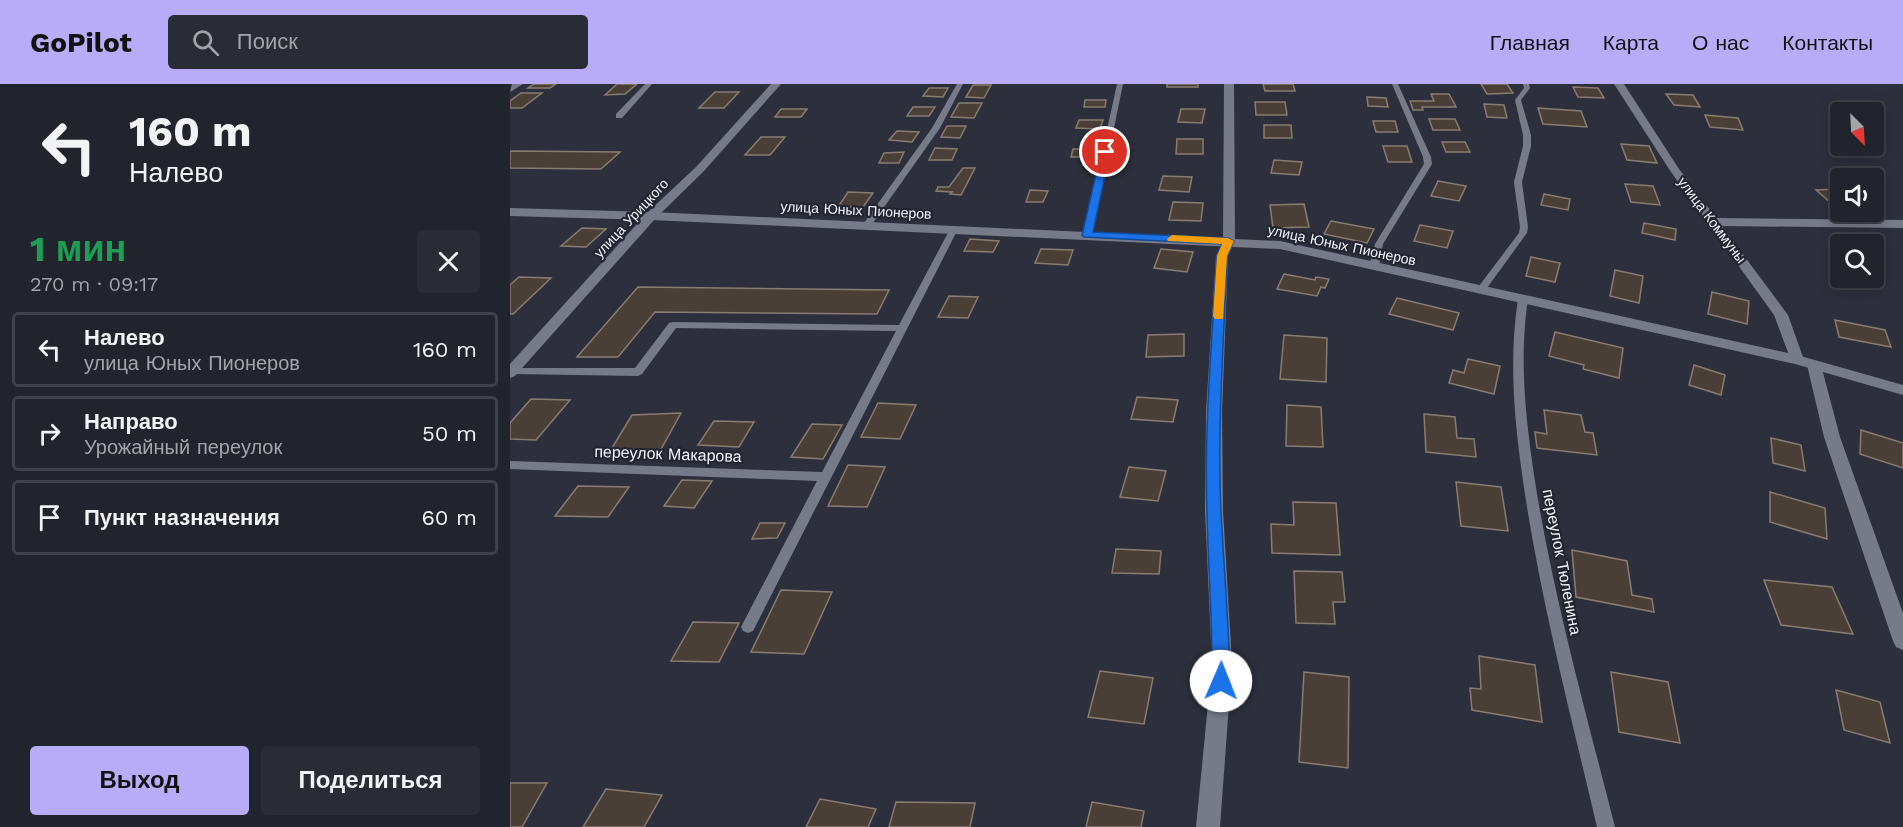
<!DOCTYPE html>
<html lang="ru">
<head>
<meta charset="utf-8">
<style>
	body { margin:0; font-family:"Work Sans",sans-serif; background:#2a2c35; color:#f1f3f6; height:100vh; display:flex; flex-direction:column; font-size:22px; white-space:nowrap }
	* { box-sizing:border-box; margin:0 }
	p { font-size:20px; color:#a2a4aa }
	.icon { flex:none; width:33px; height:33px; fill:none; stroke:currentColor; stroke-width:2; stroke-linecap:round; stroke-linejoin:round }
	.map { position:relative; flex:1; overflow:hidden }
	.drawer { display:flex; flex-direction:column; background:#22242d; width:510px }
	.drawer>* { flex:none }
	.hud { background:#22242d; color:#f1f3f6; overflow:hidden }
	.needle { width:39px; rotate:156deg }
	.tools { position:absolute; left:1320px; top:18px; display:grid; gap:12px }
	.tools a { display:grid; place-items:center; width:54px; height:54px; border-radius:6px; background:#22242d; box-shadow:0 3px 15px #0003,0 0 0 2px #3f4149; font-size:30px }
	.pin { position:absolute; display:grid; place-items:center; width:51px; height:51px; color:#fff; margin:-26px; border:3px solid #fff; border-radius:50%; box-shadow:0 2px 6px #0007 }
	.me { position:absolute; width:66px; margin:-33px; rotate:1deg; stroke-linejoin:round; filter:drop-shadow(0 0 4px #0008) }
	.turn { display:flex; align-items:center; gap:21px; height:126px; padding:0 30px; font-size:27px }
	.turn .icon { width:78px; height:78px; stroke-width:2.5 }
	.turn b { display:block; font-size:42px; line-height:51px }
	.round { display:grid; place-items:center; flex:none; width:63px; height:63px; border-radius:6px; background:#2a2c35 }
	.overview { display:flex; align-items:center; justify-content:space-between; height:102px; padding:0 30px }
	h1 { font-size:36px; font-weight:700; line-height:45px; color:#1e9e55 }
	.cta { display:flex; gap:12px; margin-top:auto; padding:12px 30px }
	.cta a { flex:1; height:69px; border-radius:6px; background:#b8abf7; color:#111; font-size:24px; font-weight:700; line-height:69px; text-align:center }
	.cta a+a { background:#2a2c35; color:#f1f3f6 }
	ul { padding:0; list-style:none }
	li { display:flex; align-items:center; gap:18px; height:75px; margin:0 12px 9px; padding:0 18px; border:3px solid #3f4149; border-radius:6px }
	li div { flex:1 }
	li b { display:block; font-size:22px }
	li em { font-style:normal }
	header { display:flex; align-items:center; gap:36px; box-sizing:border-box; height:84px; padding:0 30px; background:#b8abf7; color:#111 }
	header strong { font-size:28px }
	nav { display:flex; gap:33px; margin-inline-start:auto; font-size:21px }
	.search { width:420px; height:54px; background:#2a2c35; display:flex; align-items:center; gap:15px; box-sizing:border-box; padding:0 21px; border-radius:6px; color:#a2a4aa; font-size:22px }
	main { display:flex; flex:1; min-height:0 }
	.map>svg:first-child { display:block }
	.building { fill:#4a3f36; stroke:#887c72; stroke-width:1.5 }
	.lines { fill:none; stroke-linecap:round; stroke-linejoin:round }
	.service { fill:#777b89; fill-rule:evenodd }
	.minor { fill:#777b89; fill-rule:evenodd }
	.secondary { fill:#777b89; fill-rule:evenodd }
	.route { fill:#1a73e8; stroke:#114b97; stroke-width:1.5 }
	.slow { fill:#f59e0b }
	.labels { text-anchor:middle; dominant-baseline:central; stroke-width:4.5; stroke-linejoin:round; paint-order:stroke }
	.far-street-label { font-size:14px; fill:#f1f4fc; stroke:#232631 }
	.street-label { font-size:16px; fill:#f1f4fc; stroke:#232631 }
</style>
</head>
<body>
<header>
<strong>GoPilot</strong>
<div class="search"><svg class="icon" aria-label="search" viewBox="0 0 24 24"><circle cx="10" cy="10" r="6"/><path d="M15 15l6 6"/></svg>Поиск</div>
<nav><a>Главная</a><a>Карта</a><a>О нас</a><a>Контакты</a></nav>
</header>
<main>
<section class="drawer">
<div class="hud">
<div class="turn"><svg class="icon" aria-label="left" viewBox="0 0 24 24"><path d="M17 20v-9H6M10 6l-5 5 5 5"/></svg><div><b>160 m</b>Налево</div></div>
</div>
<div class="overview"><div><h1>1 мин</h1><p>270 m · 09:17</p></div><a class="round"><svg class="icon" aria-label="close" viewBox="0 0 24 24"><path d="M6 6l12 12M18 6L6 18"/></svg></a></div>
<ul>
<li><svg class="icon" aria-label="left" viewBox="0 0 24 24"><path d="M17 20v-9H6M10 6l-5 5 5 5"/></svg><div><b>Налево</b><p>улица Юных Пионеров</p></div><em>160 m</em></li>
<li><svg class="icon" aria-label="right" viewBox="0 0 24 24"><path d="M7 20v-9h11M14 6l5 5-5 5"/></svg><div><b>Направо</b><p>Урожайный переулок</p></div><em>50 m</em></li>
<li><svg class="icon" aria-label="arrive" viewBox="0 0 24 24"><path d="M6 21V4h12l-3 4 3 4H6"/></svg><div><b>Пункт назначения</b></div><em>60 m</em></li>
</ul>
<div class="cta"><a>Выход</a><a>Поделиться</a></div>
</section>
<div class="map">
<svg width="1393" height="743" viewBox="0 0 1393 743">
	<rect width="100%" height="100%" fill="#2d303c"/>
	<g class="building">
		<polygon points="24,0 46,0 40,4 18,4"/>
		<polygon points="107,0 127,0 115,10 95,11"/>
		<rect x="657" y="0" width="31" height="3"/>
		<polygon points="753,0 783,0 785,7 755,7"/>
		<polygon points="971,0 997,0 1003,9 977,10"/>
		<polygon points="463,1 481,1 474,14 456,13"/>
		<polygon points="1063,3 1088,4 1094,14 1068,13"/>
		<polygon points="419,4 438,4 433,13 413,12"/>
		<polygon points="205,8 229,8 214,24 189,24"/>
		<polygon points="11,9 32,9 12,24 0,24 0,17"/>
		<polygon points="921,10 939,10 946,23 912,23 913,26 903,26 900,17 924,17"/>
		<polygon points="1156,10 1183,11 1190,23 1164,21"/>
		<polygon points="857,13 876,14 878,23 858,22"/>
		<polygon points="575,16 596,16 595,23 574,23"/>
		<polygon points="745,18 775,18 777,31 746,31"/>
		<polygon points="449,19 472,19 464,34 441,33"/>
		<polygon points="974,20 994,21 997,34 977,33"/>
		<polygon points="403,23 425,23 419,32 397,32"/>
		<polygon points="1028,24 1071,27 1077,43 1033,40"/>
		<polygon points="271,25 297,25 291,33 265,33"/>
		<polygon points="671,25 695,25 692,39 668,38"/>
		<polygon points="1195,31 1228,34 1233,46 1200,43"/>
		<polygon points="919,35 945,35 950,46 923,46"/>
		<polygon points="569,36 593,36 590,45 566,44"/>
		<polygon points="863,37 885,37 888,48 866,48"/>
		<polygon points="754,41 781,41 782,54 754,54"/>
		<polygon points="437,42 456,42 450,54 431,53"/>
		<polygon points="387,47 409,48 402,58 379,56"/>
		<polygon points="251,53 275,53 260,71 235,71"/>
		<polygon points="667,55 693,55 693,70 666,70"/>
		<polygon points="932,58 955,58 960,68 936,68"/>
		<polygon points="1111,60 1139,62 1147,79 1117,76"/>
		<polygon points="873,62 897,62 902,78 878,78"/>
		<polygon points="425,64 447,65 442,76 419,76"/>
		<polygon points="563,65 584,65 582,73 561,73"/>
		<polygon points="0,67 110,68 91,85 0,84"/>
		<polygon points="394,68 389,79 369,79 374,69"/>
		<polygon points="764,76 792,78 789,91 761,89"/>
		<polygon points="453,84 465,84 451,111 440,110 442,108 426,107 428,103 439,103"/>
		<polygon points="653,92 682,93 679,108 649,106"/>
		<polygon points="928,97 956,102 949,117 921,112"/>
		<polygon points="1115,100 1143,102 1150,121 1121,118"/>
		<polygon points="1330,105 1330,119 1321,119 1306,106"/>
		<polygon points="520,106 538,107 533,118 516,118"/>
		<polygon points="338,108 363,109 353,123 328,123"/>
		<polygon points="1034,110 1060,115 1058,126 1031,121"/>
		<polygon points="663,118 693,119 691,137 659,136"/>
		<polygon points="794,120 799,143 763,144 760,121"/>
		<polygon points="821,137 864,145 857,159 814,150"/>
		<polygon points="1134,139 1166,145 1165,156 1132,149"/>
		<polygon points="910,141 943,147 937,164 904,157"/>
		<polygon points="72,144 96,145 76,163 51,162"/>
		<polygon points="460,155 489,157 483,168 454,167"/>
		<polygon points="531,165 563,166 558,181 525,179"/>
		<polygon points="651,165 683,168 677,188 644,184"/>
		<polygon points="1021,173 1050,179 1045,198 1016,192"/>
		<polygon points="1105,186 1133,192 1129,219 1100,212"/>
		<polygon points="774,190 805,196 806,193 819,195 815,204 811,203 807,212 767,205"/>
		<polygon points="9,193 41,194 3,230 0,230 0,201"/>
		<polygon points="128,203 379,206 367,230 145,228 108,273 67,273"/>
		<polygon points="1202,208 1239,217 1237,240 1198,230"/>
		<polygon points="439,212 468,213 458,234 428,233"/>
		<polygon points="887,214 949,229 943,246 879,230"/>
		<polygon points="1325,236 1375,246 1381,263 1329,253"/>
		<polygon points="1045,248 1113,264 1109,294 1073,285 1074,281 1039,272"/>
		<polygon points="674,250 674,272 636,273 638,251"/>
		<polygon points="774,251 817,254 816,298 770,295"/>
		<polygon points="958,275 990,282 984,310 939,299 943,286 954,289"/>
		<polygon points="1184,281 1215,291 1211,311 1179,301"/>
		<polygon points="627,313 668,316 663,338 621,335"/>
		<polygon points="21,315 60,316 26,356 0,355 0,339"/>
		<polygon points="368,319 406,321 390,355 351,353"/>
		<polygon points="777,321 811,323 813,363 776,362"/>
		<polygon points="1034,326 1071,331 1075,348 1083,349 1087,371 1027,364 1025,348 1037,350"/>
		<polygon points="171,329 150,367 99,369 122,331"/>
		<polygon points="914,330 945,333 947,354 964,355 966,373 916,368"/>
		<polygon points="204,337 244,338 229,363 188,361"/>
		<polygon points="302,340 332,341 313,375 281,373"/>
		<polygon points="1351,346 1393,359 1393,384 1350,370"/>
		<polygon points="1261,354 1291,361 1295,387 1263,379"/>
		<polygon points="338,381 375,383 357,423 318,422"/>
		<polygon points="619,383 656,387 648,417 610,413"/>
		<polygon points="172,396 202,397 184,424 154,422"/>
		<polygon points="946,398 991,403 998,447 951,442"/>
		<polygon points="68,402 119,403 98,433 45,432"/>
		<polygon points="1260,408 1315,424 1317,455 1260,438"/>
		<polygon points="783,418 826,419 830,471 762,469 761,440 784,441"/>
		<polygon points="250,439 275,439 267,454 242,455"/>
		<polygon points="606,465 651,467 649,490 602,489"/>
		<polygon points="1062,466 1117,477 1122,511 1142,515 1144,528 1066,513"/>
		<polygon points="784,487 832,488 835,518 823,518 825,540 786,539"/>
		<polygon points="1254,496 1322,503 1343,550 1271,541"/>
		<polygon points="271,506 322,508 294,570 241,568"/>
		<polygon points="183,538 229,539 209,578 161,577"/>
		<polygon points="969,572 1025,581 1032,638 962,626 960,604 971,605"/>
		<polygon points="590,587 643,594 634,640 578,633"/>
		<polygon points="794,588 839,593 838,684 789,678"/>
		<polygon points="1101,588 1158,598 1170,659 1109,648"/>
		<polygon points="1326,606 1370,618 1380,659 1334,646"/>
		<polygon points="0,699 37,699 12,743 0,743"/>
		<polygon points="96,705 152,711 134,743 73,743"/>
		<polygon points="310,715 366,725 358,743 296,743"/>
		<polygon points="386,718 465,719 460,743 379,743"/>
		<polygon points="582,718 634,727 631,743 576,743"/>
	</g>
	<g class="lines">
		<g class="service">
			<polygon points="135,0 142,0 112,34 106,34 106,30"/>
			<polygon points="447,0 453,0 430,44 360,143 354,143 354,139 422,44"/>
			<polygon points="607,0 613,0 582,151 578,154 574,151"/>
			<polygon points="882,0 888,0 921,73 922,80 873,160 869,182 864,185 859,182 865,160 914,80 913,73"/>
			<polygon points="1013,0 1019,0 1020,4 1011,16 1021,51 1021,62 1012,98 1018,143 1017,149 974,208 971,209 966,206 1009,149 1010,143 1004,98 1013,62 1013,51 1005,16 1014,4"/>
			<polygon points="444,142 448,145 243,547 238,549 233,547 231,543 307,397 0,385 0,377 312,388 386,247 166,244 132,290 128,292 2,290 0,290 0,284 125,284 159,239 163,238 389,241 440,145"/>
			<path d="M 1013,212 L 1018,215 C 1008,281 1017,345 1027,410 C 1046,522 1077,633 1105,743 L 1087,743 C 1061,632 1032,522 1015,410 C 1005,344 998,281 1008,215 Z"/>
		</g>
		<g class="minor">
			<polygon points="13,0 0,8 2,0"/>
			<polygon points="261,0 271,0 194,87 145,135 5,292 0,294 0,280 137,129 186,83"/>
			<polygon points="714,0 724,0 725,157 718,172 712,328 713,427 722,579 710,743 686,743 702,579 695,427 696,328 706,172 713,157"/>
			<polygon points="1104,0 1114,0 1169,85 1206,134 1393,136 1393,144 1212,142 1278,231 1294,276 1292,279 1282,279 1264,231 1161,88"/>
			<polygon points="1304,276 1311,281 1330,353 1393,529 1393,566 1386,563 1383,557 1314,353 1297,281"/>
		</g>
		<polygon class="secondary" points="0,124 141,128 770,157 1287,271 1393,301 1393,311 1285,280 770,165 141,136 0,132"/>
	</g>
	<path class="route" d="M 595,66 L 600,68 L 583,148 L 718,154 L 724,157 L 717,172 C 714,257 707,343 711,428 C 714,485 719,541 720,597 L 717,603 L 711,605 L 705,603 L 702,597 C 703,541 698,485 697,428 C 694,343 702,257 707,172 L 712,160 L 574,153 L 572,151 L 591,68 Z"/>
	<polygon class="slow" points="662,151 718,154 724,157 717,172 713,235 705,235 703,232 707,172 712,160 658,157 657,155"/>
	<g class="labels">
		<g class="far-street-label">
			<text transform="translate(346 126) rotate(3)">улица Юных Пионеров</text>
			<text transform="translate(121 134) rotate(-47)">улица Урицкого</text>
			<text transform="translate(1202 136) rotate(53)">улица Коммуны</text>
			<text transform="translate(832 161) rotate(12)">улица Юных Пионеров</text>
		</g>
		<g class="street-label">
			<text transform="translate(158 370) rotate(2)">переулок Макарова</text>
			<text transform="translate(1052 478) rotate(79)">переулок Тюленина</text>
		</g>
	</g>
</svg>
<div class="tools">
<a><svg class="needle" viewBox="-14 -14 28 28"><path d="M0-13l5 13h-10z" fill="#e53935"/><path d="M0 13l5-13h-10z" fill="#a2a4aa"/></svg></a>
<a><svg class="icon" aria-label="sound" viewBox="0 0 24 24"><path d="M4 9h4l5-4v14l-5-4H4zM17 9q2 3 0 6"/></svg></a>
<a><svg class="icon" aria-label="search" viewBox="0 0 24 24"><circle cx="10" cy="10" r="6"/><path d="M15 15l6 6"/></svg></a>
</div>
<div class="pin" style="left:595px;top:68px;background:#d93025"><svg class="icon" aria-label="arrive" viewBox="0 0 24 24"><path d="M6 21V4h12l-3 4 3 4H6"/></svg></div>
<svg class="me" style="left:711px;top:597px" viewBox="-20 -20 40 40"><circle r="19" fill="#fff"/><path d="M0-13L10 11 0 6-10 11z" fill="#1a73e8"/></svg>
</div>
</main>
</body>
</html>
